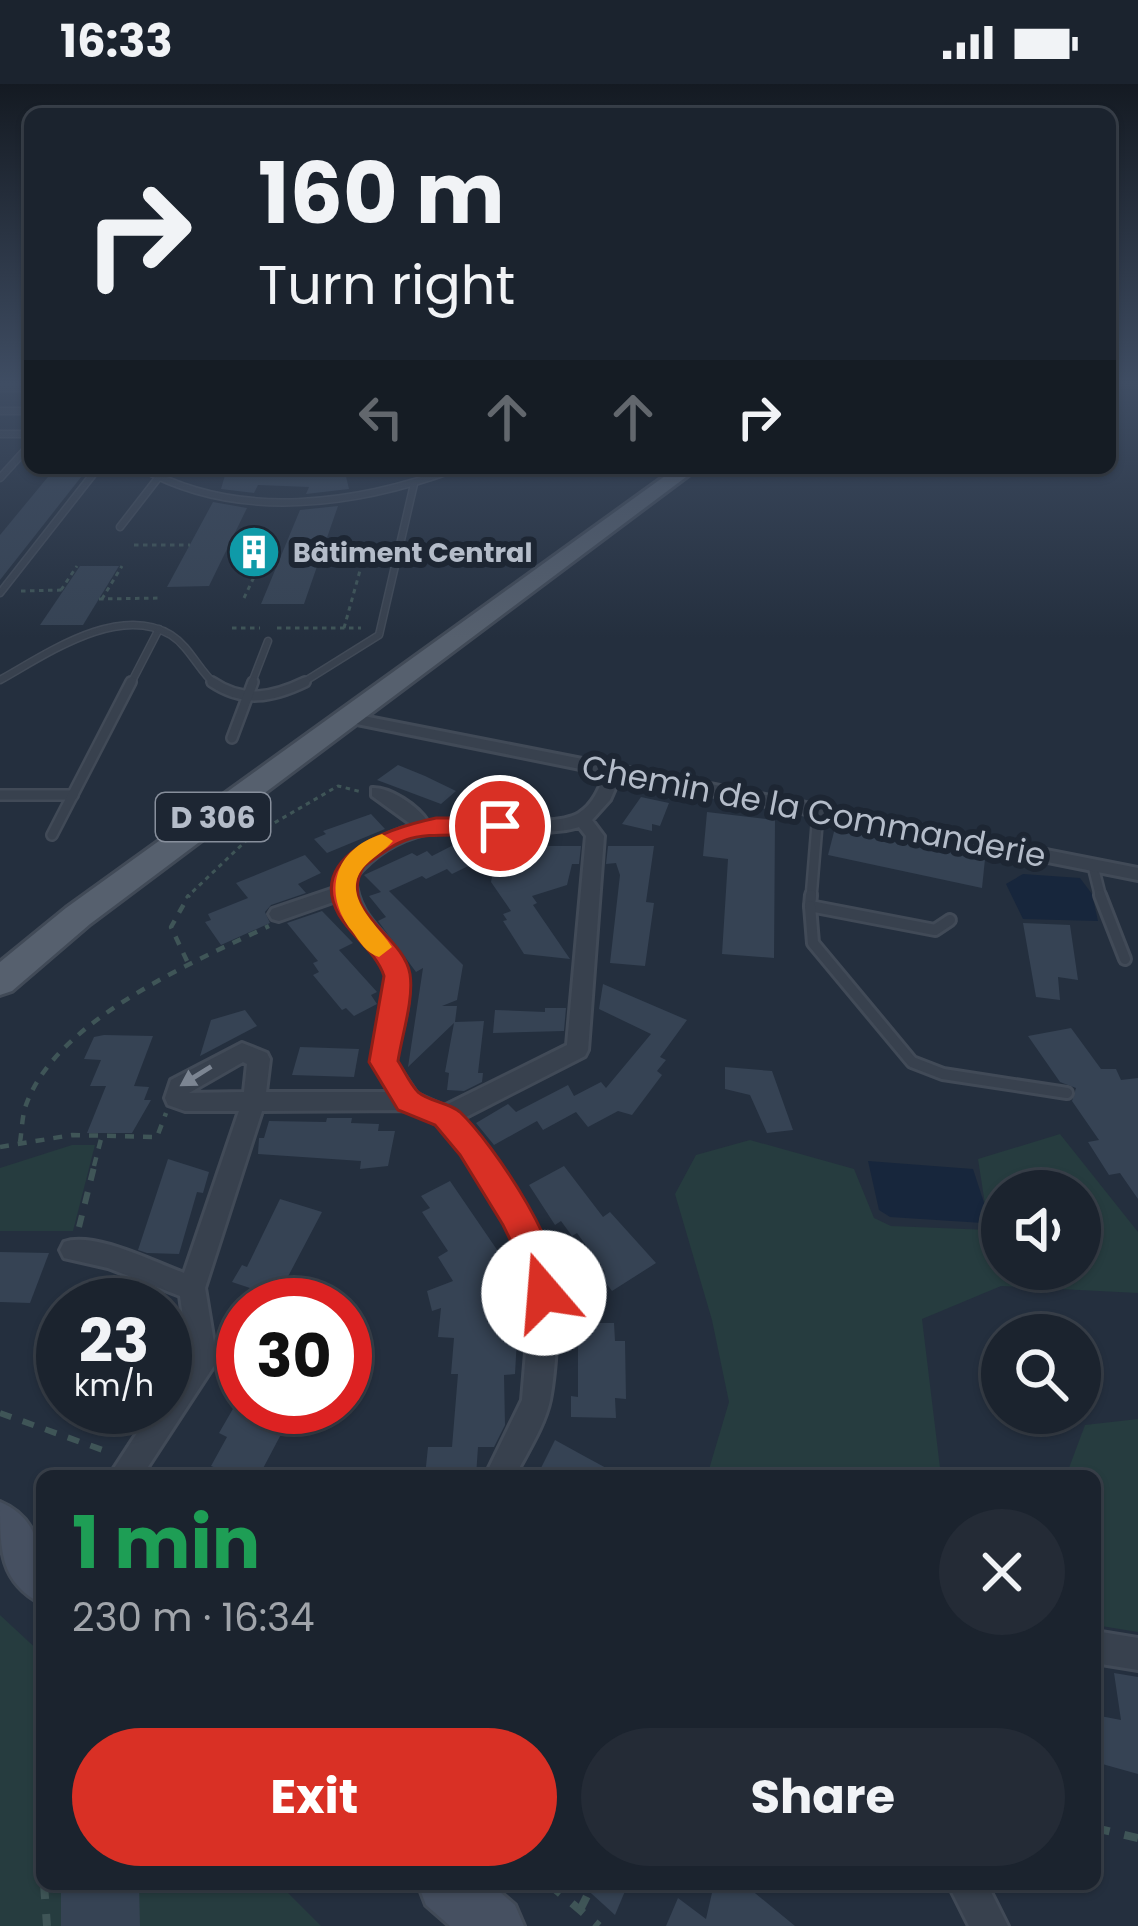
<!DOCTYPE html>
<html lang="en">
<head>
<meta charset="utf-8">
<style>
	body { margin:0; font-family:Poppins,sans-serif; background:#242b36; color:#f1f3f6; height:100vh; display:flex; flex-direction:column; font-size:45px; white-space:nowrap }
	* { box-sizing:border-box; margin:0 }
	p { font-size:39px; color:#a0a4aa }
	.icon { flex:none; width:66px; height:66px; fill:none; stroke:currentColor; stroke-width:2; stroke-linecap:round; stroke-linejoin:round }
	.map { position:relative; flex:1; overflow:hidden }
	.side { position:absolute; left:36px; top:1386px; width:1065px; height:420px; display:flex; flex-direction:column; background:#1b232e; border-radius:18px; box-shadow:0 3px 9px #0004,0 0 0 3px #39404a }
	.side>* { flex:none }
	.banner { position:absolute; left:24px; top:24px; width:1092px; height:366px; border-radius:18px; box-shadow:0 3px 9px #0004,0 0 0 3px #39404a; background:#1b232e; color:#f1f3f6; overflow:hidden }
	.buttons { position:absolute; left:981px; top:1086px; display:grid; gap:24px }
	.buttons a { display:grid; place-items:center; width:120px; height:120px; border-radius:50%; background:#1b232e; box-shadow:0 3px 9px #0004,0 0 0 3px #39404a; font-size:60px }
	.speed { position:absolute; left:36px; top:1194px; display:flex; gap:24px; font-size:60px; font-weight:700; text-align:center }
	.speed>* { display:grid; place-content:center; width:156px; height:156px; border-radius:50%; background:#1b232e; box-shadow:0 3px 9px #0004,0 0 0 3px #39404a; line-height:1 }
	.speed small { font-size:30px; font-weight:400 }
	.speed .limit { border:18px solid #d22; background:#fff; color:#111 }
	.pin { position:absolute; display:grid; place-items:center; width:102px; height:102px; color:#fff; margin:-51px; border:6px solid #fff; border-radius:50%; box-shadow:0 3px 12px #0007 }
	.me { position:absolute; width:132px; margin:-66px; rotate:342deg; stroke-linejoin:round; filter:drop-shadow(0 0 9px #0008) }
	.turn { display:flex; align-items:center; gap:42px; height:252px; padding:0 36px; font-size:54px }
	.turn .icon { width:156px; height:156px; stroke-width:2.5 }
	.turn b { display:block; font-size:84px; line-height:102px }
	.lanes { display:flex; align-items:center; height:114px; padding:0 36px; background:#0003; justify-content:center; gap:60px; direction:ltr }
	.lanes .off { opacity:.35 }
	.round { display:grid; place-items:center; flex:none; width:126px; height:126px; border-radius:63px; background:#242b36 }
	.head { display:flex; align-items:center; justify-content:space-between; height:204px; padding:0 36px }
	h1 { font-size:72px; font-weight:700; line-height:90px; color:#1e9e55 }
	.primary-button { display:flex; gap:24px; margin-top:auto; padding:24px 36px }
	.primary-button a { flex:1; height:138px; border-radius:72px; background:#d93025; color:#fff; font-size:48px; font-weight:700; line-height:138px; text-align:center }
	.primary-button a+a { background:#242b36; color:#f1f3f6 }
	.status { display:flex; justify-content:space-between; align-items:center; height:84px; padding:0 60px; background:#1b232e; direction:ltr }
	.status svg { height:33px; fill:currentColor }
	.map>svg:first-child { display:block }
	.green { fill:#263c3f; fill-rule:evenodd }
	.water { fill:#17263c }
	.building { fill:#364354 }
	.lines { fill:none; stroke-linecap:round; stroke-linejoin:round }
	.lane-far2-casing { stroke:#414a57; stroke-width:9 }
	.lane-far1-casing { stroke:#414a57; stroke-width:14 }
	.lane-casing { stroke:#414a57; stroke-width:16 }
	.street-casing { stroke:#414a57; stroke-width:6 }
	.secondary-casing { stroke:#414a57; stroke-width:6 }
	.primary-casing { stroke:#414a57; stroke-width:6 }
	.path-far3 { stroke:#3f5557; stroke-width:3; stroke-dasharray:4.5 4.5; stroke-linecap:butt }
	.path-far2 { stroke:#3f5557; stroke-width:4.5; stroke-dasharray:9 9; stroke-linecap:butt }
	.path-far1 { stroke:#3f5557; stroke-width:6; stroke-dasharray:12 12; stroke-linecap:butt }
	.path { stroke:#3f5557; stroke-width:8; stroke-dasharray:15 15; stroke-linecap:butt }
	.lane-far2 { stroke:#38414e; stroke-width:6 }
	.lane-far1 { stroke:#38414e; stroke-width:9 }
	.lane { stroke:#38414e; stroke-width:10 }
	.street { fill:#38414e; fill-rule:evenodd }
	.secondary { fill:#465061; fill-rule:evenodd }
	.primary { fill:#56606e; fill-rule:evenodd }
	.oneway { fill:#7c8592 }
	.route { fill:#d93025; stroke:#8d1f18; stroke-width:3 }
	.slow { fill:#f59e0b }
	.labels { text-anchor:middle; dominant-baseline:central; stroke-width:12; stroke-linejoin:round; paint-order:stroke }
	.far-poi-label { font-size:27px; font-weight:bold; fill:#b4bcc9; stroke:#1d2633; text-anchor:start }
	.shield { fill:#1d2633; stroke:#878f9c; stroke-width:3 }
	.shield-label { font-size:30px; font-weight:bold; fill:#b4bcc9 }
	.street-label { font-size:33px; fill:#b4bcc9; stroke:#1d2633 }
</style>
</head>
<body>
<div class="status"><b>16:33</b><svg viewBox="0 0 49 12"><path d="M0 12V9h3v3zM5 12V6h3v6zM10 12V3h3v9zM15 12V0h3v12zM26 1h20v11H26zM47 4h2v5h-2z"/></svg></div>
<div class="map">
<svg width="1138" height="1842" viewBox="0 0 1138 1842">
	<rect width="100%" height="100%" fill="#242f3e"/>
	<g class="green">
		<path d="M 1060,1050 L 1138,1148 L 1138,1209 L 1001,1202 L 922,1235 L 941,1392 L 707,1392 L 729,1318 L 712,1236 L 675,1110 L 696,1071 L 750,1056 L 854,1085 L 874,1134 L 891,1142 L 989,1146 L 978,1075 ZM 1002,1107 L 1080,1107 L 1080,1185 L 1002,1185 Z"/>
		<polygon points="72,1061 95,1061 73,1147 0,1147 0,1084"/>
		<polygon points="1138,1335 1138,1548 1095,1541 1095,1392 1066,1392 1085,1341"/>
		<polygon points="0,1531 42,1570 42,1800 279,1800 321,1842 0,1842"/>
	</g>
	<g class="water">
		<polygon points="1023,790 1080,794 1092,810 1098,837 1023,835 1006,800"/>
		<polygon points="868,1077 973,1085 988,1131 983,1139 890,1133 879,1126"/>
	</g>
	<g class="building">
		<polygon points="227,384 344,384 349,405 306,410 309,403 258,401 254,409 221,405"/>
		<polygon points="52,388 85,388 0,496 0,451"/>
		<polygon points="213,418 247,424 209,502 167,503"/>
		<polygon points="338,422 304,520 261,520 300,426"/>
		<polygon points="80,482 119,482 83,541 40,541"/>
		<polygon points="398,681 425,692 456,707 441,720 377,696"/>
		<polygon points="464,712 537,719 538,732 470,732"/>
		<polygon points="641,713 669,719 660,742 652,740 652,747 622,740"/>
		<polygon points="707,728 775,736 774,874 722,870 728,775 703,772"/>
		<polygon points="371,730 385,745 327,769 314,755 326,750 323,747"/>
		<polygon points="835,744 985,775 982,804 828,771"/>
		<polygon points="475,750 540,752 541,762 581,762 579,780 572,780 567,801 532,812 537,819 533,821 570,875 524,870 503,837 507,836 503,830 511,827 491,798 497,768 452,790 447,785 426,795 422,792 389,807 463,881 457,916 442,922 457,922 455,938 484,937 478,989 483,989 482,998 464,1007 447,1006 449,989 445,988 454,939 408,983 423,884 416,888 378,837 386,833 369,812 381,808 364,791 412,769 417,772 427,767 432,772"/>
		<polygon points="608,762 654,762 646,818 654,819 645,882 610,879 620,791 616,779 606,780"/>
		<polygon points="305,771 321,789 298,800 306,809 271,821 265,828 270,839 221,861 205,838 211,836 208,830 248,814 236,799"/>
		<polygon points="322,827 353,859 339,866 377,908 371,911 377,920 354,932 346,924 342,926 313,891 319,888 313,879 318,877 287,839"/>
		<polygon points="1023,839 1070,841 1078,896 1058,893 1060,916 1036,913"/>
		<polygon points="603,900 687,936 660,973 666,976 657,987 662,991 632,1031 618,1027 588,1043 576,1028 543,1046 537,1037 494,1061 476,1039 508,1020 516,1028 568,1001 574,1012 601,998 606,1004 651,950 599,925"/>
		<polygon points="545,924 566,924 564,947 493,949 495,926 545,928"/>
		<polygon points="245,926 257,942 200,972 211,936"/>
		<polygon points="1071,944 1101,985 1116,985 1121,996 1138,994 1138,1115 1120,1089 1109,1091 1088,1058 1099,1056 1072,1017 1076,1004 1060,998 1028,952"/>
		<polygon points="104,951 153,952 134,1002 149,1003 144,1016 151,1016 132,1049 87,1049 106,1002 90,1002 101,976 84,975 94,953"/>
		<polygon points="300,963 359,965 354,993 292,991"/>
		<polygon points="725,983 772,987 793,1046 767,1049 750,1011 725,1005"/>
		<polygon points="327,1034 352,1034 351,1039 379,1040 378,1047 395,1047 388,1082 360,1085 361,1077 258,1070 259,1054 264,1054 269,1037 326,1038"/>
		<polygon points="168,1075 209,1088 203,1109 197,1108 179,1170 147,1169 138,1166"/>
		<polygon points="564,1082 603,1133 610,1128 656,1179 612,1207 600,1191 605,1188 577,1149 572,1152 561,1137 555,1141 529,1101"/>
		<polygon points="450,1097 526,1208 526,1218 519,1218 515,1290 504,1291 505,1341 494,1363 478,1363 476,1392 425,1392 428,1363 452,1363 458,1290 451,1290 454,1254 438,1253 441,1224 432,1227 427,1207 453,1197 438,1173 448,1167 422,1128 430,1124 421,1112"/>
		<polygon points="280,1115 322,1128 273,1221 241,1221 250,1204 232,1198 242,1181 247,1183"/>
		<polygon points="0,1168 49,1169 30,1219 0,1218"/>
		<polygon points="572,1239 614,1239 615,1257 625,1257 626,1315 615,1314 616,1334 571,1333 571,1312 578,1313 578,1257 572,1257"/>
		<polygon points="234,1323 284,1323 278,1335 287,1339 259,1392 236,1392 211,1382 227,1353 219,1349"/>
		<polygon points="555,1356 584,1372 621,1392 537,1392"/>
		<polygon points="1114,1589 1138,1593 1138,1690 1095,1678 1095,1631 1121,1636"/>
		<polygon points="61,1800 139,1800 140,1842 61,1842"/>
		<polygon points="581,1800 628,1800 615,1831"/>
		<polygon points="714,1800 744,1800 795,1842 666,1842 678,1814 706,1835"/>
	</g>
	<g class="lines">
		<g class="lane-far2-casing">
			<g id="lane-far2">
				<polyline points="0,304 30,304"/>
				<polyline points="0,327 30,327"/>
				<polyline points="0,350 30,350"/>
				<path d="M 142,384 C 239,438 357,421 457,384"/>
				<polyline points="0,394 30,361"/>
				<polyline points="120,443 158,394"/>
				<polyline points="0,509 98,384"/>
				<path d="M 0,596 C 45,571 118,519 171,551 C 190,563 199,587 216,601"/>
				<polyline points="130,601 159,545"/>
				<polyline points="251,601 268,557"/>
				<polyline points="299,601 379,551 414,400"/>
			</g>
		</g>
		<g class="lane-far1-casing">
			<g id="lane-far1">
				<path d="M 212,598 C 243,619 272,614 305,598"/>
				<polyline points="232,654 253,598"/>
				<polyline points="0,711 73,711"/>
				<polyline points="52,751 131,598"/>
				<polyline points="1093,782 1101,814"/>
				<polyline points="811,814 818,729"/>
			</g>
		</g>
		<g class="lane-casing">
			<g id="lane">
				<polyline points="811,811 810,822 935,846 950,836"/>
				<polyline points="1100,811 1125,875"/>
				<polyline points="810,822 813,859 912,978 943,990 1067,1009"/>
			</g>
		</g>
		<g class="street-casing">
			<g id="street">
				<path d="M 348,629 L 1138,784 L 1138,796 L 620,693 L 610,716 L 592,736 L 604,752 L 588,966 L 585,972 L 462,1035 C 492,1069 544,1142 554,1186 C 560,1216 556,1285 550,1316 C 545,1341 527,1369 515,1392 L 485,1392 L 522,1316 L 531,1209 L 527,1182 L 506,1138 L 463,1069 L 437,1040 L 407,1026 L 262,1027 L 205,1204 L 217,1277 L 142,1392 L 109,1392 L 154,1323 L 165,1323 L 165,1308 L 189,1274 L 180,1212 L 108,1184 L 64,1174 L 60,1166 L 64,1158 C 94,1147 154,1178 184,1189 L 239,1027 L 185,1027 L 168,1021 L 165,1014 L 171,996 L 242,959 L 267,969 L 270,975 L 266,1008 L 391,1008 L 373,978 C 379,946 399,902 379,872 C 366,852 347,839 339,816 L 279,837 L 272,835 L 269,830 L 272,825 L 337,803 L 337,793 C 357,765 379,751 412,741 L 372,712 L 372,704 C 390,703 418,722 428,738 C 465,732 554,745 579,729 C 593,720 599,705 605,690 L 342,637 L 342,631 ZM 579,743 L 586,752 L 567,961 L 444,1022 L 417,1010 L 395,977 C 400,950 412,920 407,892 C 399,850 359,843 355,794 C 398,742 450,744 513,746 C 535,747 557,750 579,743 ZM 243,978 L 247,980 L 244,1008 L 189,1009 Z"/>
				<polygon points="1095,1547 1138,1554 1138,1586 1095,1579"/>
				<polygon points="948,1800 987,1800 1008,1842 969,1842"/>
			</g>
		</g>
		<g class="secondary-casing">
			<g id="secondary">
				<path d="M 0,1418 C 44,1436 42,1479 42,1520 C 0,1498 0,1467 0,1418 Z"/>
				<polygon points="418,1800 491,1800 515,1821 524,1842 450,1842 426,1821"/>
			</g>
		</g>
		<g class="primary-casing">
			<polygon id="primary" points="676,384 698,384 90,840 12,907 0,911 0,878 66,824"/>
		</g>
		<g class="path-far3">
			<polyline points="134,461 190,461"/>
			<polyline points="323,465 383,465"/>
			<polyline points="61,506 77,482"/>
			<polyline points="21,507 64,506"/>
			<polyline points="244,514 264,472"/>
			<polyline points="99,515 161,514"/>
			<polyline points="102,515 122,482"/>
			<polyline points="232,544 260,544"/>
			<polyline points="277,544 361,544"/>
			<polyline points="344,544 366,465"/>
			<polyline points="186,814 250,753 338,702 362,708"/>
		</g>
		<g class="path-far2">
			<polyline points="187,877 171,843 189,811"/>
			<path d="M 20,1058 C 22,1046 22,1032 26,1021 C 56,936 193,878 269,842"/>
			<polyline points="0,1063 72,1051 157,1053 166,1029"/>
			<polyline points="94,1082 101,1055"/>
		</g>
		<g class="path-far1">
			<polyline points="79,1143 95,1079"/>
			<polyline points="0,1329 111,1369"/>
		</g>
		<g class="path">
			<polyline points="1095,1744 1138,1754"/>
			<polyline points="44,1800 47,1842"/>
			<polyline points="549,1800 599,1842"/>
			<polyline points="580,1826 593,1800"/>
		</g>
		<use href="#lane-far2" class="lane-far2"/>
		<use href="#lane-far1" class="lane-far1"/>
		<use href="#lane" class="lane"/>
		<use href="#street" class="street"/>
		<use href="#secondary" class="secondary"/>
		<use href="#primary" class="primary"/>
	</g>
	<defs><path id="oneway-solid" d="M-6-.8H1V-3.2L6.5 0L1 3.2V.8H-6Z" transform="scale(3)"/></defs>
	<use class="oneway" href="#oneway-solid" transform="translate(196 992) rotate(148)"/>
	<linearGradient id="sky" x2="0" y2="1"><stop stop-color="#141a22"/><stop offset="0.54" stop-color="#3f4d63"/><stop offset="1" stop-color="#3f4d63" stop-opacity="0"/></linearGradient>
	<rect width="1138" height="554" fill="url(#sky)"/>
	<path class="route" d="M 436,734 L 500,734 L 512,742 C 492,758 435,745 406,756 C 391,761 377,773 364,782 C 336,829 403,849 410,890 C 414,915 402,951 398,977 C 404,986 410,1000 418,1008 C 430,1018 448,1018 460,1028 C 492,1058 575,1178 556,1221 L 544,1225 L 532,1221 L 523,1182 L 503,1141 L 460,1071 L 435,1041 L 398,1026 L 369,978 L 384,892 C 376,868 352,853 339,831 C 305,770 394,743 436,734 Z"/>
	<path class="slow" d="M 382,750 L 393,757 C 385,767 371,774 363,784 C 340,812 379,842 392,863 L 379,873 C 366,869 360,858 352,847 C 322,809 334,765 382,750 Z"/>
	<defs>
		<g id="building-disc" transform="scale(2.7)"><circle r="9.5" fill="#0f9aa8" stroke="#1d2633"/><path d="M-4-6H4V6H1V3H-1V6H-4ZM-2.5-4.3h1.7v1.8h-1.7ZM.8-4.3h1.7v1.8H.8ZM-2.5-1h1.7V.8h-1.7ZM.8-1h1.7V.8H.8Z" fill="#fff"/></g>
	</defs>
	<g fill-rule="evenodd">
		<use href="#building-disc" x="254" y="468"/>
	</g>
	<g class="labels">
		<g class="far-poi-label">
			<text x="293" y="468">Bâtiment Central</text>
		</g>
		<rect class="shield" x="156" y="709" width="114" height="48" rx="9"/>
		<g class="shield-label">
			<text x="213" y="733">D 306</text>
		</g>
		<g class="street-label">
			<text transform="translate(814 727) rotate(11)">Chemin de la Commanderie</text>
		</g>
	</g>
</svg>
<div class="buttons">
<a><svg class="icon" aria-label="sound" viewBox="0 0 24 24"><path d="M4 9h4l5-4v14l-5-4H4zM17 9q2 3 0 6"/></svg></a>
<a><svg class="icon" aria-label="search" viewBox="0 0 24 24"><circle cx="10" cy="10" r="6"/><path d="M15 15l6 6"/></svg></a>
</div>
<div class="speed"><div>23<small>km/h</small></div><div class="limit">30</div></div>
<div class="pin" style="left:500px;top:742px;background:#d93025"><svg class="icon" aria-label="arrive" viewBox="0 0 24 24"><path d="M6 21V4h12l-3 4 3 4H6"/></svg></div>
<svg class="me" style="left:544px;top:1209px" viewBox="-20 -20 40 40"><circle r="19" fill="#fff"/><path d="M0-13L10 11 0 6-10 11z" fill="#d93025"/></svg>
<div class="banner">
<div class="turn"><svg class="icon" aria-label="right" viewBox="0 0 24 24"><path d="M7 20v-9h11M14 6l5 5-5 5"/></svg><div><b>160 m</b>Turn right</div></div>
<div class="lanes"><svg class="icon off" aria-label="left" viewBox="0 0 24 24"><path d="M17 20v-9H6M10 6l-5 5 5 5"/></svg><svg class="icon off" aria-label="ahead" viewBox="0 0 24 24"><path d="M12 20V5M6 11l6-6 6 6"/></svg><svg class="icon off" aria-label="ahead" viewBox="0 0 24 24"><path d="M12 20V5M6 11l6-6 6 6"/></svg><svg class="icon" aria-label="right" viewBox="0 0 24 24"><path d="M7 20v-9h11M14 6l5 5-5 5"/></svg></div>
</div>
<section class="side">
<div class="head"><div><h1>1 min</h1><p>230 m · 16:34</p></div><a class="round"><svg class="icon" aria-label="close" viewBox="0 0 24 24"><path d="M6 6l12 12M18 6L6 18"/></svg></a></div>
<div class="primary-button"><a>Exit</a><a>Share</a></div>
</section>
</div>
</body>
</html>
